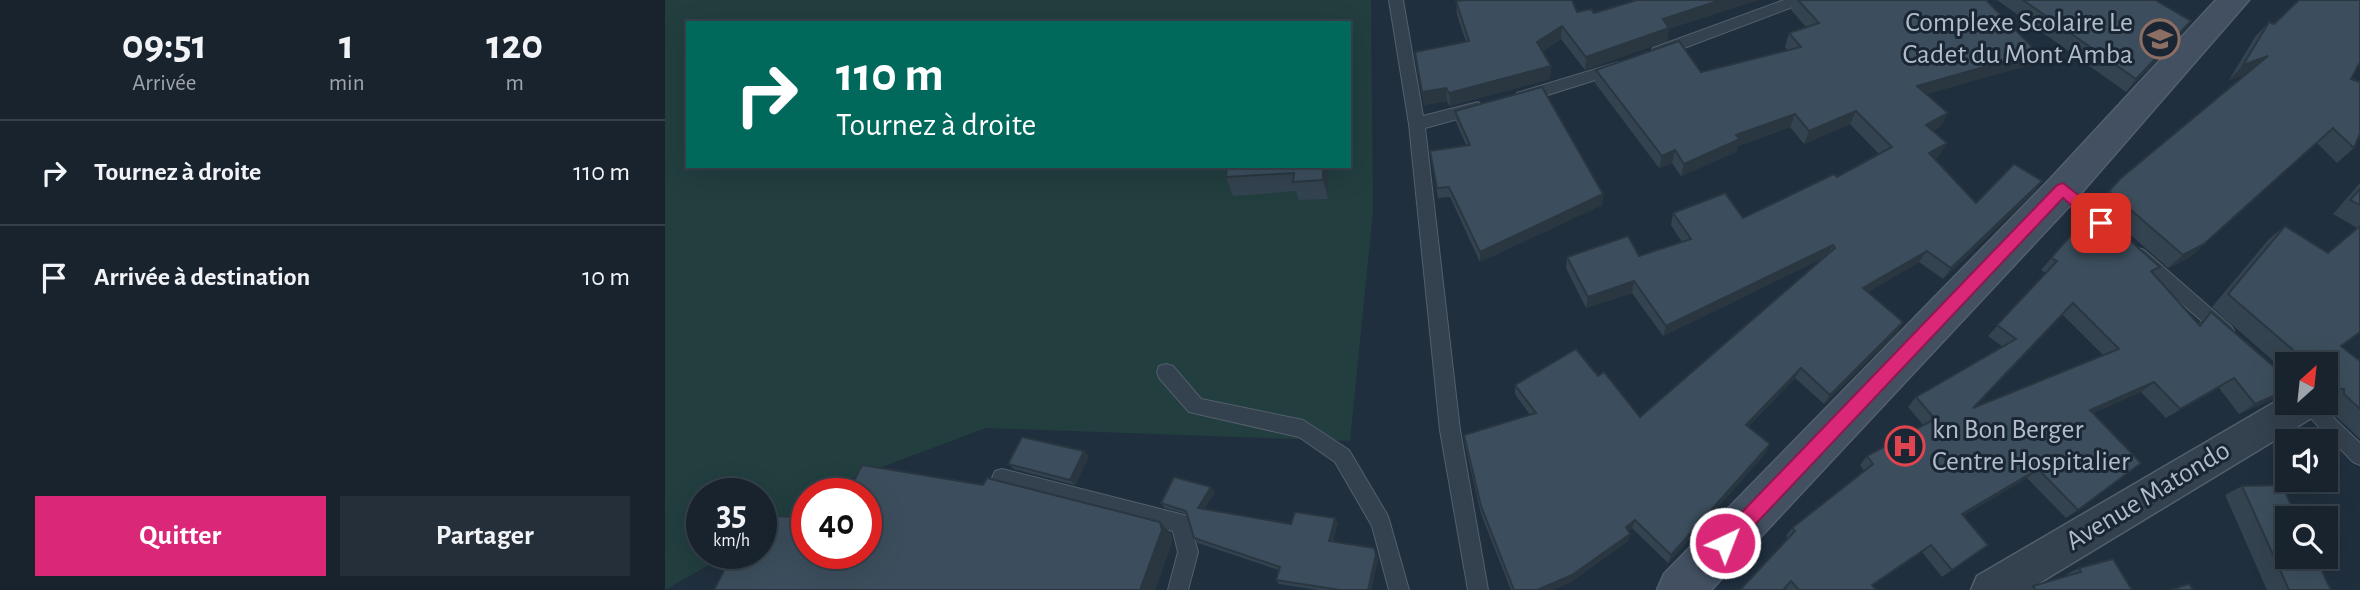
<!DOCTYPE html>
<html lang="fr">
<head>
<meta charset="utf-8">
<style>
	body { margin:0; font-family:"Alegreya Sans",sans-serif; background:#252f3a; color:#f1f3f6; height:100vh; display:flex; flex-direction:column; font-size:26px; white-space:nowrap }
	* { box-sizing:border-box; margin:0 }
	p { font-size:23px; color:#9fa4aa }
	.icon { flex:none; width:38px; height:38px; fill:none; stroke:currentColor; stroke-width:2; stroke-linecap:round; stroke-linejoin:round }
	.map { position:relative; flex:1; overflow:hidden }
	.panel { display:flex; flex-direction:column; background:#18232e; width:665px }
	.panel>* { flex:none }
	.top-card { position:absolute; left:21px; top:21px; width:665px; height:147px; border-radius:0px; box-shadow:0 7px 28px #0002,0 0 0 2px #36404a; background:#00695c; color:#fff; overflow:hidden }
	.needle { width:46px; rotate:27deg }
	.controls { position:absolute; left:1610px; top:352px; display:grid; gap:14px }
	.controls a { display:grid; place-items:center; width:63px; height:63px; border-radius:0px; background:#18232e; box-shadow:0 7px 28px #0002,0 0 0 2px #36404a; font-size:35px }
	.speed { position:absolute; left:21px; top:478px; display:flex; gap:14px; font-size:35px; font-weight:700; text-align:center }
	.speed>* { display:grid; place-content:center; width:91px; height:91px; border-radius:50%; background:#18232e; box-shadow:0 7px 28px #0002,0 0 0 2px #36404a; line-height:1 }
	.speed small { font-size:18px; font-weight:400 }
	.speed .limit { border:10px solid #d22; background:#fff; color:#111 }
	.pin { position:absolute; display:grid; place-items:center; width:60px; height:60px; color:#fff; margin:-30px; border-radius:14px; box-shadow:0 4px 10px #0006 }
	.me { position:absolute; width:77px; margin:-38px; rotate:43deg; stroke-linejoin:round; filter:drop-shadow(0 0 5px #0008) }
	.turn { display:flex; align-items:center; gap:24px; height:147px; padding:0 35px; font-size:32px }
	.turn .icon { width:91px; height:91px; stroke-width:2.5 }
	.turn b { display:block; font-size:49px; line-height:60px }
	.eta { display:flex; justify-content:space-evenly; align-items:center; height:119px; text-align:center }
	.eta b { font-size:42px; font-weight:700; line-height:49px }
	.primary-button { display:flex; gap:14px; margin-top:auto; padding:14px 35px }
	.primary-button a { flex:1; height:80px; border-radius:0px; background:#db2777; color:#fff; font-size:28px; font-weight:700; line-height:80px; text-align:center }
	.primary-button a+a { background:#252f3a; color:#f1f3f6 }
	ul { padding:0; list-style:none }
	li { display:flex; align-items:center; gap:21px; height:105px; padding:0 35px; border-top:2px solid #36404a }
	li div { flex:1 }
	li b { display:block; font-size:26px }
	li em { font-style:normal }
	main { display:flex; flex:1; min-height:0 }
	.map>svg:first-child { display:block }
	.green { fill:#223e3f; fill-rule:evenodd }
	.lines { fill:none; stroke-linecap:round; stroke-linejoin:round }
	.lane-casing { stroke:#535f6c; stroke-width:2 }
	.street-casing { stroke:#535f6c; stroke-width:3 }
	.secondary-casing { stroke:#535f6c; stroke-width:3 }
	.lane { fill:#34414e; fill-rule:evenodd }
	.street { fill:#34414e; fill-rule:evenodd }
	.secondary { fill:#425061; fill-rule:evenodd }
	.wall { fill:#344350; fill-rule:evenodd }
	.shaded-wall { fill:#2a3741 }
	.building { fill:#3c4e5d; stroke:#2a3741; stroke-width:2; fill-rule:evenodd }
	.route { fill:#db2777; stroke:#8e194d; stroke-width:2 }
	.labels { text-anchor:middle; dominant-baseline:central; stroke-width:6; stroke-linejoin:round; paint-order:stroke }
	.poi-label { font-size:28px; fill:#b0bcc9; stroke:#1a2633; text-anchor:end }
	.street-label { font-size:28px; fill:#b0bcc9; stroke:#1a2633 }
</style>
</head>
<body>
<main>
<section class="panel">
<div class="eta">
<div><b>09:51</b><p>Arrivée</p></div>
<div><b>1</b><p>min</p></div>
<div><b>120</b><p>m</p></div>
</div>
<ul>
<li><svg class="icon" aria-label="right" viewBox="0 0 24 24"><path d="M7 20v-9h11M14 6l5 5-5 5"/></svg><div><b>Tournez à droite</b></div><em>110 m</em></li>
<li><svg class="icon" aria-label="arrive" viewBox="0 0 24 24"><path d="M6 21V4h12l-3 4 3 4H6"/></svg><div><b>Arrivée à destination</b></div><em>10 m</em></li>
</ul>
<div class="primary-button"><a>Quitter</a><a>Partager</a></div>
</section>
<div class="map">
<svg width="1695" height="590" viewBox="0 0 1695 590">
	<rect width="100%" height="100%" fill="#202f3e"/>
	<path class="green" d="M 0,0 L 706,0 L 708,211 L 685,441 L 321,428 L 182,480 L 160,493 L 142,494 L 142,505 L 96,534 L 96,494 L 37,494 L 37,553 L 65,553 L 0,590 ZM 23,23 L 684,23 L 684,166 L 23,166 Z"/>
	<g class="lines">
		<g class="lane-casing">
			<g id="lane">
				<polygon points="724,0 738,0 758,116 813,102 821,108 818,112 760,128 795,430 823,590 803,590 775,430 744,124"/>
				<polygon points="1119,0 1140,0 1138,3 998,56 993,57 986,52 988,48"/>
				<polygon points="954,62 959,63 959,71 857,103 849,97 852,93"/>
				<polygon points="1398,183 1448,222 1450,227 1448,232 1436,232 1392,194 1390,189 1392,184"/>
				<polygon points="1473,248 1479,250 1566,326 1569,331 1566,336 1560,339 1554,336 1467,260 1464,255 1467,250"/>
				<polygon points="501,364 508,366 536,399 638,420 684,450 723,516 744,590 724,590 707,526 670,462 634,437 524,412 494,378 492,372 494,366"/>
				<polygon points="1630,402 1652,402 1695,443 1695,465 1688,462"/>
				<polygon points="337,469 523,516 533,552 523,590 503,590 513,552 508,531 337,487 330,485 327,478 330,471"/>
			</g>
		</g>
		<g class="street-casing">
			<polygon id="street" points="1622,395 1622,402 1658,403 1653,414 1363,590 1306,590 1312,576"/>
		</g>
		<g class="secondary-casing">
			<polygon id="secondary" points="1551,0 1584,0 1411,199 1046,590 992,590 999,574 1385,179"/>
		</g>
		<use href="#lane" class="lane"/>
		<use href="#street" class="street"/>
		<use href="#secondary" class="secondary"/>
	</g>
	<g class="wall">
		<polygon points="1129,0 1133,0 1364,65 1261,94 1276,126 1268,131 1274,156 1269,159 1311,203 1377,181 1368,193 1278,279 1254,262 1203,292 1238,322 1231,333 1159,404 1130,378 1083,427 1105,444 1100,454 1003,563 967,528 963,531 965,534 963,541 906,582 887,590 846,590 816,514 800,445 799,435 865,415 850,394 850,385 933,376 975,417 1160,257 998,336 967,293 921,308 901,268 902,257 974,256 1017,242 1006,225 1008,213 1078,218 1172,177 1214,154 1185,124 1139,144 1125,127 1073,146 1071,152 1016,176 1007,163 994,168 930,83 931,70 1036,72 1123,50 1120,47 1124,33 1141,27 1126,10"/>
		<polygon points="1332,0 1490,0 1516,34 1461,92"/>
		<polygon points="791,1 929,13 1004,29 1002,41 920,70 896,39 877,52 886,66 885,79 785,106 782,101 759,105 750,52 801,42 792,15"/>
		<polygon points="1604,22 1609,24 1686,79 1689,148 1672,163 1652,143 1524,258 1503,268 1432,205 1456,178 1581,74 1564,80 1590,37"/>
		<polygon points="790,111 938,194 937,205 815,262 785,197 773,198 767,162 765,151 801,145 791,122"/>
		<polygon points="663,166 663,199 634,200 631,191 568,196 561,177"/>
		<polygon points="1695,183 1695,332 1676,346 1695,361 1695,439 1660,406 1660,402 1661,402 1661,364 1622,364 1622,373 1547,307 1604,239 1620,226 1662,253 1692,228 1668,214"/>
		<path d="M 1429,209 L 1533,324 L 1546,312 L 1615,396 L 1574,414 L 1554,388 L 1501,418 L 1476,392 L 1428,413 L 1413,510 L 1401,518 L 1362,478 L 1298,516 L 1323,545 L 1277,577 L 1257,552 L 1207,586 L 1211,590 L 1122,590 L 1120,588 L 1124,539 L 1121,536 L 1127,528 L 1199,471 L 1195,465 L 1202,456 L 1259,426 L 1243,407 L 1251,397 L 1338,347 L 1323,336 L 1381,273 L 1376,270 ZM 1397,314 L 1438,355 L 1308,408 Z"/>
		<polygon points="424,456 410,485 349,469 343,464"/>
		<polygon points="1577,486 1666,590 1602,590 1560,495"/>
		<polygon points="550,492 539,509 626,524 673,523 668,541 713,558 706,590 653,590 614,584 611,580 614,570 533,543 529,538 522,514 500,508 496,503"/>
		<polygon points="1414,568 1467,590 1362,590 1368,586 1403,576 1402,574"/>
	</g>
	<g class="shaded-wall">
		<polygon points="1056,0 1094,0 1004,29 1002,41 920,70 921,57 998,19"/>
		<polygon points="1526,21 1516,34 1461,92 1471,79"/>
		<polygon points="897,26 896,39 871,56 872,42"/>
		<polygon points="1372,52 1364,65 1245,99 1252,86"/>
		<polygon points="1603,56 1589,71 1564,80 1578,65"/>
		<polygon points="886,66 885,79 785,106 784,93"/>
		<polygon points="781,88 782,101 759,105 757,92"/>
		<polygon points="1191,111 1185,124 1139,144 1144,131"/>
		<polygon points="1283,113 1276,126 1255,138 1261,125"/>
		<polygon points="1130,114 1125,127 1073,146 1071,152 1016,176 1019,164 1071,135"/>
		<polygon points="1668,128 1524,258 1503,268 1518,255"/>
		<polygon points="1282,143 1274,156 1257,166 1264,153"/>
		<polygon points="1010,150 1007,163 994,168 997,156"/>
		<polygon points="658,166 663,166 663,199 658,180"/>
		<polygon points="1377,181 1368,193 1278,279 1286,268"/>
		<polygon points="938,194 937,205 815,262 815,252"/>
		<polygon points="1168,245 1162,256 998,336 1001,326"/>
		<polygon points="1262,251 1254,262 1191,299 1198,288"/>
		<polygon points="969,281 967,293 921,308 923,297"/>
		<polygon points="1238,322 1231,333 1159,404 1165,395"/>
		<polygon points="1136,368 1130,378 1076,434 1081,425"/>
		<polygon points="1569,378 1554,388 1501,418 1515,409"/>
		<polygon points="1489,382 1476,392 1413,420 1425,410"/>
		<polygon points="1622,390 1622,391 1615,396 1574,414 1590,404"/>
		<polygon points="1105,444 1100,454 1003,563 1006,555"/>
		<polygon points="419,451 424,456 410,485 405,480"/>
		<polygon points="1373,469 1362,478 1287,522 1297,514"/>
		<polygon points="546,487 550,492 537,513 533,508"/>
		<polygon points="670,518 673,523 667,545 664,541"/>
		<polygon points="970,520 967,528 959,535 961,527"/>
		<polygon points="495,522 506,533 508,541 490,590 475,590"/>
		<polygon points="965,534 963,541 906,582 887,590 872,590"/>
		<polygon points="1266,545 1257,552 1201,590 1207,585"/>
		<polygon points="709,548 713,558 706,590 703,590"/>
	</g>
	<g class="building">
		<polygon points="800,0 907,0 912,12 926,9 929,13 972,0 1056,0 998,19 1004,28 921,57 897,26 872,42 886,66 784,93 781,88 757,92 750,52 804,41 791,1"/>
		<polygon points="1133,0 1321,0 1372,52 1252,86 1283,113 1261,125 1282,143 1264,153 1311,203 1349,164 1377,181 1286,268 1262,251 1198,288 1238,322 1165,395 1136,368 1081,425 1105,444 1006,555 970,520 961,527 965,534 907,575 872,590 849,590 816,506 799,435 871,413 850,385 911,349 933,376 939,372 975,417 1170,248 1168,245 1001,326 969,281 923,297 902,257 963,236 974,256 1026,239 1008,213 1060,193 1078,218 1169,174 1172,177 1227,147 1191,111 1144,131 1130,114 1071,135 1075,139 1019,164 1010,150 997,156 931,70 1014,41 1036,72 1136,47 1124,33 1154,23"/>
		<polygon points="1358,0 1490,0 1526,21 1471,79"/>
		<polygon points="1634,0 1695,0 1695,62 1686,79 1695,82 1695,133 1689,148 1668,128 1539,244 1518,255 1444,191 1456,178 1603,56 1578,65 1604,22 1609,24"/>
		<polygon points="877,87 938,194 815,252 784,187 772,188 765,151 805,145 790,111"/>
		<polygon points="562,166 658,166 658,180 628,182 629,173 561,177"/>
		<polygon points="1695,189 1695,205 1685,200"/>
		<path d="M 1429,209 L 1495,267 L 1486,271 L 1535,326 L 1546,312 L 1622,378 L 1622,390 L 1590,404 L 1569,378 L 1515,409 L 1489,382 L 1425,410 L 1476,463 L 1413,510 L 1373,469 L 1297,514 L 1323,545 L 1287,570 L 1266,545 L 1207,585 L 1211,590 L 1134,590 L 1126,581 L 1118,590 L 1075,590 L 1130,531 L 1127,528 L 1208,464 L 1202,456 L 1270,419 L 1251,397 L 1351,339 L 1332,325 L 1392,261 L 1386,258 ZM 1408,303 L 1454,349 L 1308,408 Z"/>
		<polygon points="1620,226 1663,253 1695,226 1695,332 1676,346 1695,361 1695,409 1679,394 1679,389 1661,388 1661,364 1642,364 1642,362 1563,294"/>
		<polygon points="357,437 419,451 405,480 343,464"/>
		<polygon points="197,465 318,485 322,478 495,522 497,530 475,590 49,590 68,553 96,553 96,515 142,518 142,553 201,553 201,494 182,494"/>
		<polygon points="509,477 546,487 533,508 626,524 630,512 670,518 664,541 709,548 711,554 703,590 675,590 611,580 615,567 529,538 521,511 496,503"/>
		<polygon points="1617,485 1632,518 1622,518 1622,556 1650,556 1666,590 1624,590 1577,486"/>
		<polygon points="1448,559 1467,590 1370,590 1368,586 1416,572 1414,568"/>
		<polygon points="1524,584 1528,590 1505,590"/>
	</g>
	<polygon class="route" points="1398,183 1442,218 1442,227 1431,227 1398,198 1067,549 1060,552 1054,549 1051,543 1054,536 1392,185"/>
	<defs>
		<g id="school-ring" transform="scale(2.0125)"><circle r="9.5" fill="#1a2633" stroke="#8d6e63" stroke-width="1.5"/><path d="M0-5L7-2L0 1L-7-2ZM-4 1L0 2.5L4 1V4Q0 6-4 4Z" fill="#8d6e63"/></g>
		<g id="hospital-ring" transform="scale(2.0125)"><circle r="9.5" fill="#1a2633" stroke="#e0444e" stroke-width="1.5"/><path d="M-5-5h3v3.5h4V-5h3V5h-3V1.5h-4V5h-3Z" fill="#e0444e"/></g>
	</defs>
	<g fill-rule="evenodd">
		<use href="#school-ring" x="1495" y="39"/>
		<use href="#hospital-ring" x="1240" y="446"/>
	</g>
	<g class="labels">
		<g class="poi-label">
			<text x="1468" y="23">Complexe Scolaire Le<tspan x="1468" dy="32">Cadet du Mont Amba</tspan></text>
			<text x="1267" y="430" text-anchor="start">kn Bon Berger<tspan x="1267" dy="32">Centre Hospitalier</tspan></text>
		</g>
		<g class="street-label">
			<text transform="translate(1483 496) rotate(-31)">Avenue Matondo</text>
		</g>
	</g>
</svg>
<div class="controls">
<a><svg class="needle" viewBox="-14 -14 28 28"><path d="M0-13l5 13h-10z" fill="#e53935"/><path d="M0 13l5-13h-10z" fill="#9fa4aa"/></svg></a>
<a><svg class="icon" aria-label="sound" viewBox="0 0 24 24"><path d="M4 9h4l5-4v14l-5-4H4zM17 9q2 3 0 6"/></svg></a>
<a><svg class="icon" aria-label="search" viewBox="0 0 24 24"><circle cx="10" cy="10" r="6"/><path d="M15 15l6 6"/></svg></a>
</div>
<div class="speed"><div>35<small>km/h</small></div><div class="limit">40</div></div>
<div class="pin" style="left:1436px;top:223px;background:#d93025"><svg class="icon" aria-label="arrive" viewBox="0 0 24 24"><path d="M6 21V4h12l-3 4 3 4H6"/></svg></div>
<svg class="me" style="left:1060px;top:543px" viewBox="-20 -20 40 40"><circle r="17" fill="#db2777" stroke="#fff" stroke-width="3"/><path d="M0-11L8 9 0 5-8 9z" fill="#fff"/></svg>
<div class="top-card">
<div class="turn"><svg class="icon" aria-label="right" viewBox="0 0 24 24"><path d="M7 20v-9h11M14 6l5 5-5 5"/></svg><div><b>110 m</b>Tournez à droite</div></div>
</div>
</div>
</main>
</body>
</html>
